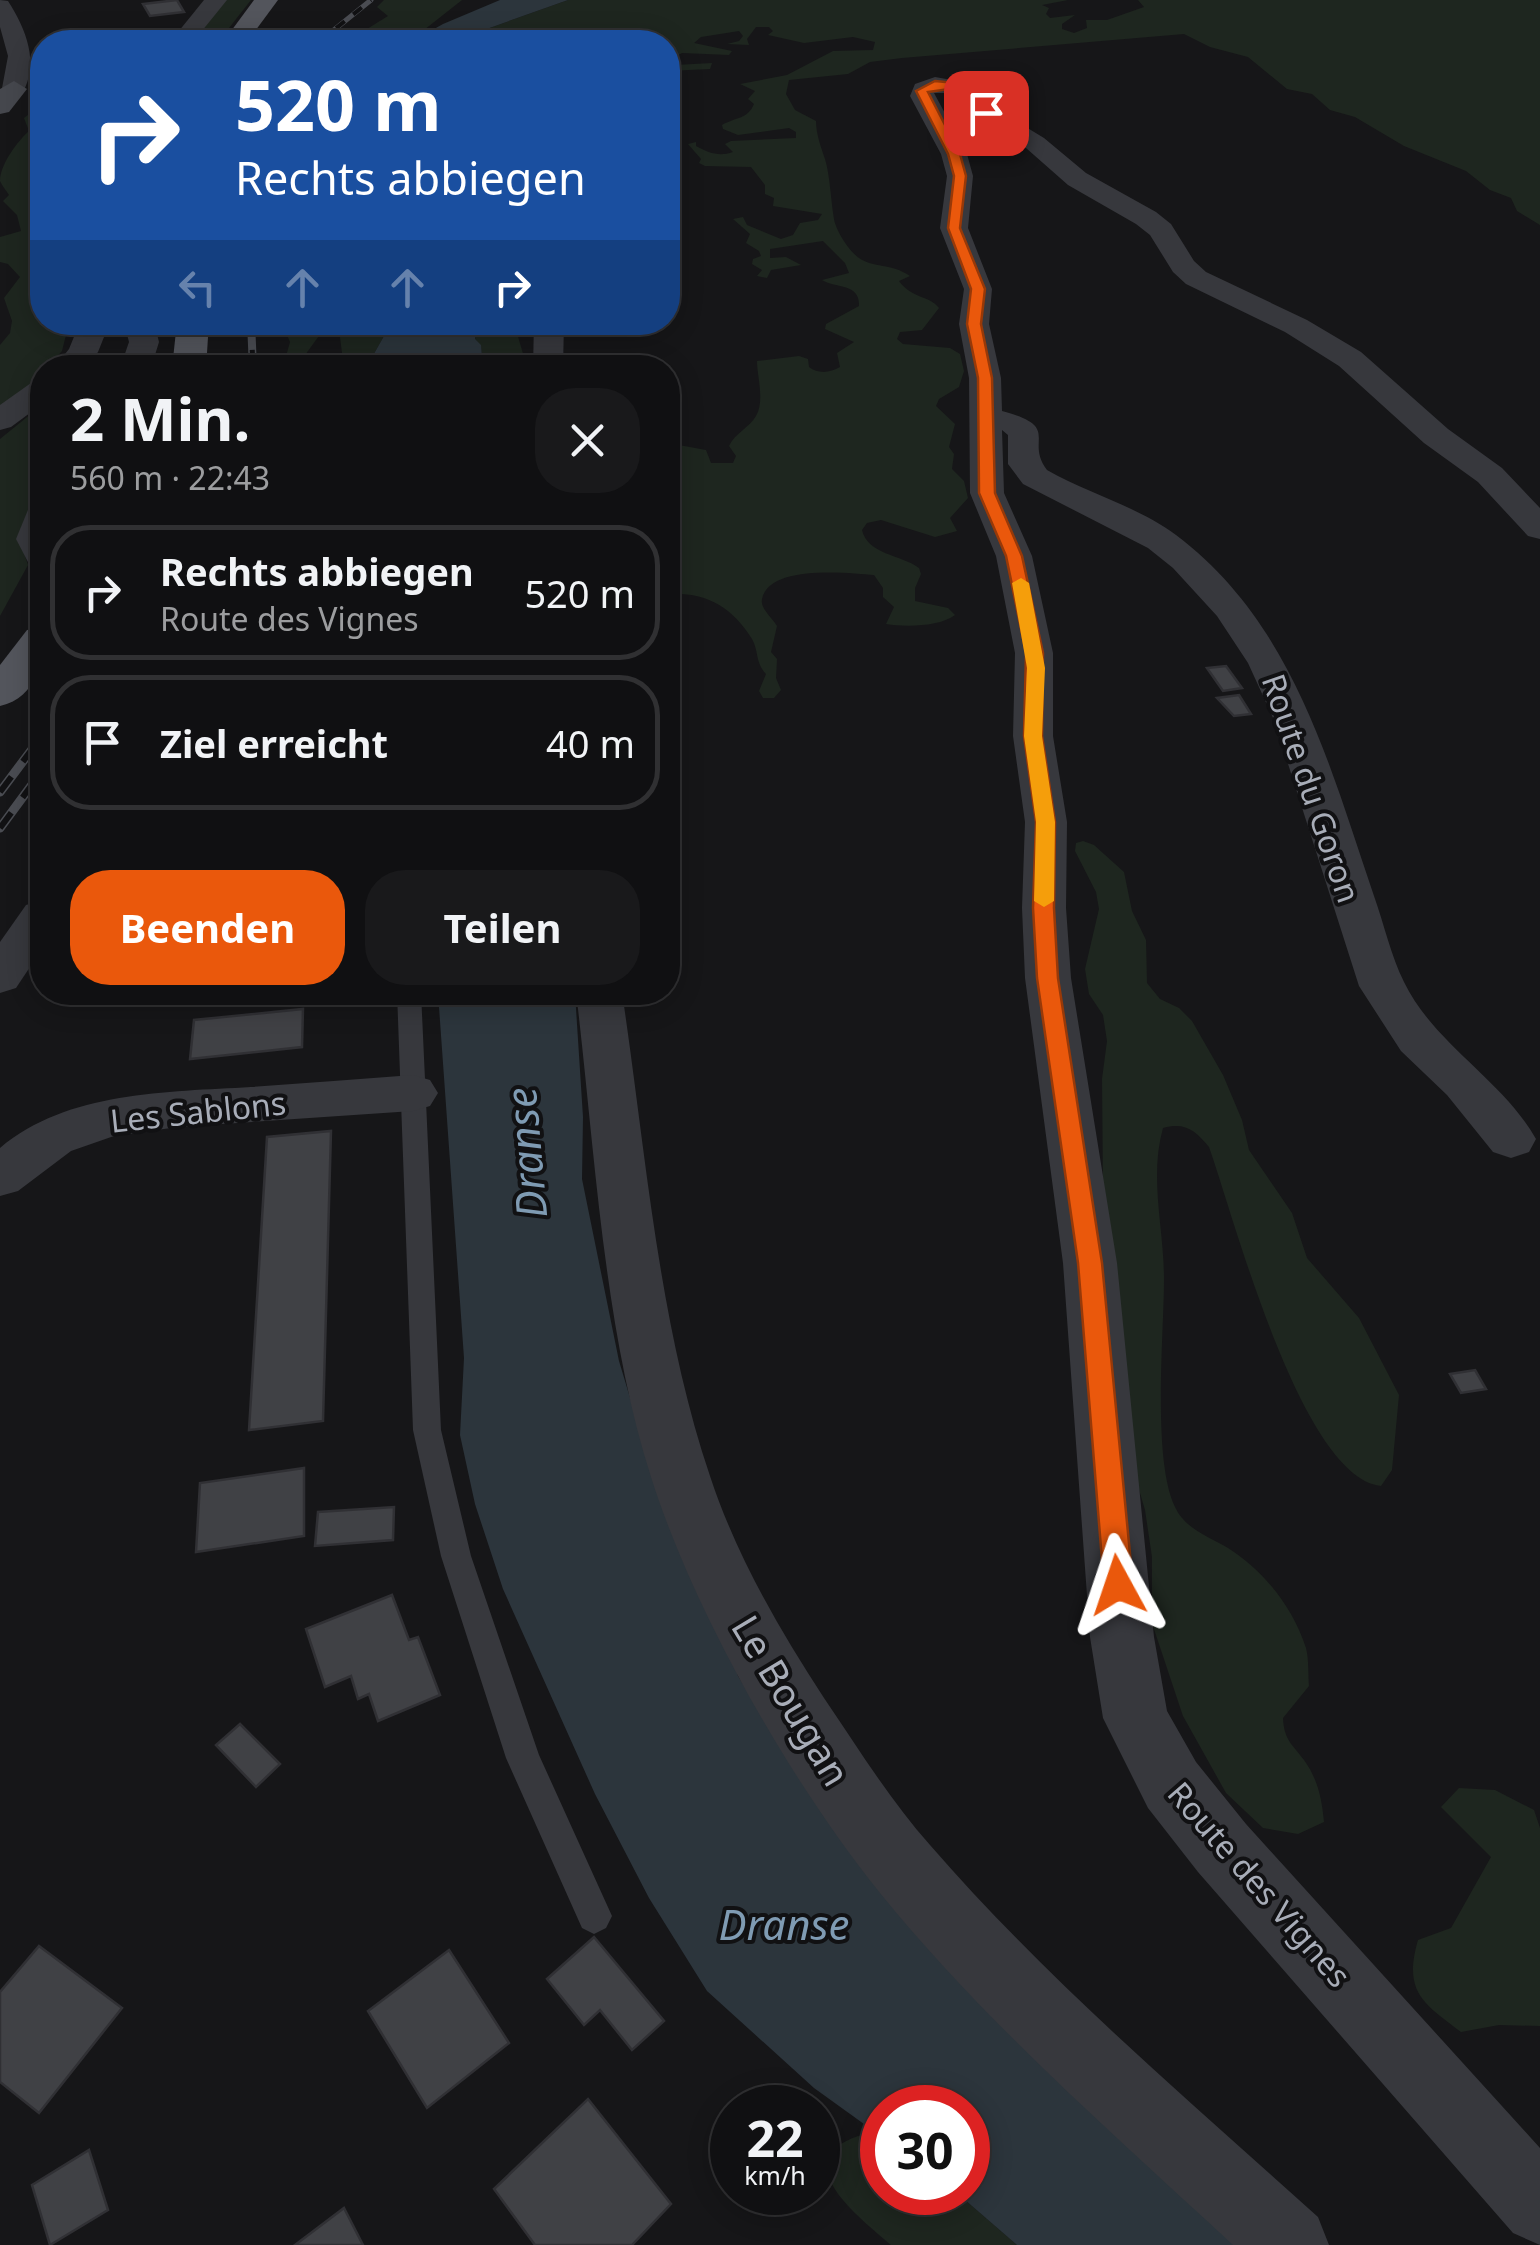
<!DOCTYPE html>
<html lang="de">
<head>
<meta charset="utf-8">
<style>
	body { margin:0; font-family:"Noto Sans",sans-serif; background:#19191b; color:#f1f3f6; height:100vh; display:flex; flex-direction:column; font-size:38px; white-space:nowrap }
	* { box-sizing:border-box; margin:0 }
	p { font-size:32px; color:#9c9d9f }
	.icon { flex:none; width:55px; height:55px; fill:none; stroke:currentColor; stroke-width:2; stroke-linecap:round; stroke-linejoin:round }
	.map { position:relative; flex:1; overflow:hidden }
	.details { position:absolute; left:30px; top:355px; width:650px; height:650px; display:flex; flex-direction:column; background:#101012; border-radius:40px; box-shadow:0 5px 25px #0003,0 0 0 2px #303032 }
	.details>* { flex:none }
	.guide { position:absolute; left:30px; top:30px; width:650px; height:305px; border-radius:40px; box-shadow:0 5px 25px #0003,0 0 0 2px #303032; background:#1a4fa0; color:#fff; overflow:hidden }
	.speed { position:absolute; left:710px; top:2085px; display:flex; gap:20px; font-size:50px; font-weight:700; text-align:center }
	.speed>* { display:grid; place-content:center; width:130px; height:130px; border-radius:50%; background:#101012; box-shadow:0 5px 25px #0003,0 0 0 2px #303032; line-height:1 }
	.speed small { font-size:25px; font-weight:400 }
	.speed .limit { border:15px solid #d22; background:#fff; color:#111 }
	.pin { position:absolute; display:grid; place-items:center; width:85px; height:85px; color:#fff; margin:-42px; border-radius:20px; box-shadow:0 5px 15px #0006 }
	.me { position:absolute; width:110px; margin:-55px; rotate:355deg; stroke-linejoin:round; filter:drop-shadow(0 0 8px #0008) }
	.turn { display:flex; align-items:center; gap:35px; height:210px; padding:0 40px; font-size:45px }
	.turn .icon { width:130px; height:130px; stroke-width:2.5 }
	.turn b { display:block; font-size:70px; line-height:85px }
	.lanes { display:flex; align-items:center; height:95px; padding:0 40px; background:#0003; justify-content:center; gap:50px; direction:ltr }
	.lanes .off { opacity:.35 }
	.round { display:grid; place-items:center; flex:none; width:105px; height:105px; border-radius:40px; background:#19191b }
	.overview { display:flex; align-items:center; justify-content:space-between; height:170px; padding:0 40px }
	h1 { font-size:60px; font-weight:700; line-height:75px }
	.button { display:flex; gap:20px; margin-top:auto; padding:20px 40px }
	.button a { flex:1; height:115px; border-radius:40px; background:#ea580c; color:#fff; font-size:40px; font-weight:700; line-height:115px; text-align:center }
	.button a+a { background:#19191b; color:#f1f3f6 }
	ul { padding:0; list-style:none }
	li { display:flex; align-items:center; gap:30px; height:135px; margin:0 20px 15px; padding:0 20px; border:5px solid #303032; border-radius:40px }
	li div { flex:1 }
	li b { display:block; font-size:38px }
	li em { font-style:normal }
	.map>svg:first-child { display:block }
	.green { fill:#1e261f }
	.water { fill:#2c353c }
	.building { fill:#404145; stroke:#303034; stroke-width:2.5 }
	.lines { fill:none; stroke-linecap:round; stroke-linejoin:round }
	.lane { fill:#37383d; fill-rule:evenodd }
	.street { fill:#37383d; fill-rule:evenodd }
	.secondary { fill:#45474d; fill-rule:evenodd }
	.primary { fill:#53555c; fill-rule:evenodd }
	.rail-far2-casing { stroke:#4a4c52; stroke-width:5 }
	.rail-far1-casing { stroke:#4a4c52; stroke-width:8 }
	.rail-casing { stroke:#4a4c52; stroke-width:9 }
	.rail-far2 { stroke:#111113; stroke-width:4; stroke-dasharray:11; stroke-linecap:butt }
	.rail-far1 { stroke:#111113; stroke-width:5; stroke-dasharray:14; stroke-linecap:butt }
	.rail { stroke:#111113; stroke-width:6; stroke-dasharray:19; stroke-linecap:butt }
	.route { fill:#ea580c; stroke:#983908; stroke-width:2.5 }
	.slow { fill:#f59e0b }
	.labels { text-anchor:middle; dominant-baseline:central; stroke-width:8; stroke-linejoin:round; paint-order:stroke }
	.street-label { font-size:32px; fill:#a8adb8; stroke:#111113 }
	.near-street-label { font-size:38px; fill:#a8adb8; stroke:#111113 }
	.near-water-label { font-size:42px; font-style:italic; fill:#7f9bb3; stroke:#111113 }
</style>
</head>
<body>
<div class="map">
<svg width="1540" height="2245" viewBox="0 0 1540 2245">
	<rect width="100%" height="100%" fill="#161618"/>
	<g class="green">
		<polygon points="226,0 251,0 218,42 191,42"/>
		<polygon points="384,0 462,0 410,41 346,42 388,16 377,7"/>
		<path d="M 568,0 L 1068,0 L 1042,5 L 1049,8 L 1046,14 L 1050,18 L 1075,15 L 1062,24 L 1062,29 L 1074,33 L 1087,28 L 1086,20 L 1107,20 L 1144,7 L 1138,0 L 1540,0 L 1540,225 L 1517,211 L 1511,198 L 1490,190 L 1466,171 L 1404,146 L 1355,117 L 1330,110 L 1312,94 L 1287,89 L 1248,57 L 1210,47 L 1184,34 L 902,58 L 870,62 L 848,74 L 789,80 L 786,94 L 795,110 L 816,121 C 816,134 821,147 825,159 C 830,175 831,202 834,219 C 836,231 849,251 859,258 C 873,268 891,263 910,276 L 899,281 C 912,299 929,295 939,308 L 922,330 L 900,332 L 897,339 L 903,344 L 950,348 L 960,354 L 964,371 L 959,387 L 939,399 L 936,406 L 955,424 L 949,447 L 954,454 L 952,469 L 964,481 L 968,498 L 950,518 L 957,531 L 935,537 L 881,520 L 867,523 L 862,530 C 868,555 900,554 919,568 L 921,574 L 915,588 L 915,601 L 948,608 L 955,615 C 939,627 905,627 886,624 L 894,607 L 883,597 L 883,588 L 874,575 C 849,573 769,564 762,599 C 760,609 772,617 777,626 L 771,652 L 777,659 L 776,678 L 781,690 L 774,698 L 763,698 L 759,691 L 766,674 C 755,663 759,651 752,639 C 731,606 706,592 668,594 L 668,443 L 706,450 L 711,463 L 733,463 L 736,456 L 729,446 C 735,433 749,428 756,416 C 765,401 757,376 757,361 L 799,356 L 808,359 L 809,367 C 818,374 830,373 840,367 L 837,353 L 854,342 L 825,329 L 826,324 L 859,306 C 860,283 837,289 822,280 L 849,273 L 845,263 L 823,241 L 770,249 L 770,258 L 786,257 L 801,265 L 771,270 L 767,278 L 757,276 L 762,270 L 752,264 L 753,259 L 761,256 L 759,251 L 746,243 L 750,234 L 733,219 L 743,217 L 747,225 L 781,239 L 793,235 L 800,223 L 818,220 L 822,214 L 773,206 L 774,198 L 765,194 L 765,185 L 751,167 L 705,166 L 699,163 L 701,159 L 688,144 L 696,142 L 696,146 C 709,153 719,157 733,152 L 725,144 L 731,141 L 796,138 L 796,132 L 789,128 L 738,135 L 723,129 L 722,125 C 736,117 748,119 754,104 L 748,99 L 755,91 L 740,84 L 787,75 L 833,51 L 873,50 L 875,42 L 853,37 L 804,43 L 768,35 L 773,31 L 769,27 L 756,27 L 747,39 L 749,45 L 727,44 L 739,41 L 743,36 L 739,31 L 701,37 L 694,43 L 732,51 L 729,55 L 682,53 L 669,60 L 675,65 L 712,63 L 710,69 L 668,71 L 668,42 L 450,42 Z"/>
		<path d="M 42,97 L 42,322 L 69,323 L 62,351 L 48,367 L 42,368 L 35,387 L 0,406 L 0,345 L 10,333 L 12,321 L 4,298 L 20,277 L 8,264 L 0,262 L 0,237 L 21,231 L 17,215 L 3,201 L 9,195 C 6,190 2,186 0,181 C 0,164 18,141 29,131 L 24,118 L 37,108 L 31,103 Z"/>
		<polygon points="282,323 380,323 384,336 371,359 376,367 350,367 342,353 339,329 324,329 305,355 312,367 283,367 290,342"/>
		<polygon points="477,323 514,323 524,357 520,367 483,367 481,346 475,340"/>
		<path d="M 42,405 C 42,455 49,491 18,535 L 28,565 L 0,616 L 0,439 Z"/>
		<path d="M 1083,841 L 1094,845 L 1124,872 L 1132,911 L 1146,940 L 1147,983 L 1160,999 L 1179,1008 L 1192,1021 L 1223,1075 L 1242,1120 L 1249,1150 L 1292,1213 L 1307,1258 L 1359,1318 L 1399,1395 L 1392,1470 L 1381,1486 C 1301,1477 1234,1217 1209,1147 C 1195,1130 1185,1122 1163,1128 C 1149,1178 1164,1228 1164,1279 C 1164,1335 1152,1459 1175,1507 C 1185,1529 1208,1536 1228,1548 C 1263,1570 1293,1607 1306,1648 C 1309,1660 1308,1674 1309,1686 L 1283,1718 C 1284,1740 1292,1744 1304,1760 C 1318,1779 1322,1800 1324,1822 L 1298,1834 L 1263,1828 L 1226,1793 L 1183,1716 L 1152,1623 L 1152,1557 L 1145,1510 L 1127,1449 L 1103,1189 L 1102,1079 L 1107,1041 L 1103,1015 L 1089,994 L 1085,969 L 1099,909 L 1096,892 L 1075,851 L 1076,843 Z"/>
		<path d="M 1459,1788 L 1495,1790 L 1534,1810 L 1540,1828 L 1540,2026 L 1499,2025 L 1461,2032 C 1423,2003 1403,1992 1418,1940 L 1451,1928 L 1491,1857 L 1441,1807 Z"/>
		<path d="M 858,2136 L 882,2140 L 882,2192 L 957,2193 L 1017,2245 L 891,2245 C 862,2219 784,2162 858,2136 Z"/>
	</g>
	<g class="water">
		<polygon points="500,0 568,0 450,42 411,42 443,24"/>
		<polygon points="380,323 477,323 475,339 481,345 483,367 376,367 371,359 384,336"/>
		<polygon points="438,993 575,993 583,1117 582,1179 619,1361 661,1501 727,1641 738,1676 815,1799 1250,2245 1017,2245 957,2193 968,2192 968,2108 882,2108 882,2137 814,2088 707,1991 649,1898 595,1794 503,1589 475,1504 460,1435 464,1358"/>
	</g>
	<g class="building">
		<polygon points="177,0 184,12 150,16 143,4"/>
		<polygon points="1226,666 1242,688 1223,691 1207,668"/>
		<polygon points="1239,695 1251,714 1234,716 1217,698"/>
		<polygon points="303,1009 302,1047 190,1059 194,1020"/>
		<polygon points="331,1131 323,1421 249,1430 267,1137"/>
		<polygon points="1475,1370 1486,1389 1461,1393 1450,1374"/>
		<polygon points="304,1468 304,1536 196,1552 200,1483"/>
		<polygon points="394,1507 393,1540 315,1546 318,1512"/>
		<polygon points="392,1595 409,1640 418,1637 440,1695 378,1721 369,1694 358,1699 351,1676 325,1687 306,1629"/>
		<polygon points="240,1724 280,1764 256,1787 216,1745"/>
		<polygon points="594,1937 664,2021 632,2050 600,2010 584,2025 547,1979"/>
		<polygon points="39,1946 122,2008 39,2113 0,2082 0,1992"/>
		<polygon points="449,1950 509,2043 427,2108 368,2011"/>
		<polygon points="588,2099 671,2204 632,2245 535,2245 494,2189"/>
		<polygon points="89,2150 108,2210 50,2245 32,2185"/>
		<polygon points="344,2208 363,2245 295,2245"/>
	</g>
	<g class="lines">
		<polygon class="lane" points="397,992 421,992 441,1430 471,1556 539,1755 612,1916 606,1928 594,1934 582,1928 506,1758 441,1556 413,1430"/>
		<g class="street">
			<path d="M 0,0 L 8,1 C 26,29 40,63 22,94 L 0,99 L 8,56 L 0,27 Z"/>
			<polygon points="204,0 227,0 193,42 170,42"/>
			<path d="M 935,77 L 963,82 L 973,95 L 1044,138 L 1086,173 L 1156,212 L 1171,224 L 1194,261 L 1206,272 L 1307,320 L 1361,352 L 1448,429 L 1502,468 L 1540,508 L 1540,539 L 1528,536 L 1478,482 L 1424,443 L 1339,366 L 1285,332 L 1186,284 L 1173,272 L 1150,235 L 1136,224 L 1068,185 L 1026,148 L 955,105 L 947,93 L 934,93 L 967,154 L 973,176 L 968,228 L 992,289 L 989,324 L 1001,378 L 1002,411 C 1063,427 1024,440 1047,470 C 1089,494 1137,506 1176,535 C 1293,623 1329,764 1374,896 C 1384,924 1391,956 1404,982 C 1434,1044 1502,1079 1536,1139 L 1529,1152 L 1511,1158 L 1493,1152 L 1447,1095 L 1401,1051 L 1359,986 L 1274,720 L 1248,663 L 1217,616 L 1173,568 L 1148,548 L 1023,484 L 1008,464 L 1008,435 L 1002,430 L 1004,493 L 1032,556 L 1053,653 L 1053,736 L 1067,822 L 1066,908 L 1071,978 L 1117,1263 L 1154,1637 L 1167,1711 L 1196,1762 L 1246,1824 L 1540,2148 L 1540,2245 L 1513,2233 L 1198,1872 L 1148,1808 L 1103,1718 L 1090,1637 L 1063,1263 L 1025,978 L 1022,908 L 1025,822 L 1013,736 L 1015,653 L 996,556 L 970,493 L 969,378 L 959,324 L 964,289 L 940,228 L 947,176 L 941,154 L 910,96 L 915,84 Z"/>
			<polygon points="80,322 110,322 98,352 86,368 54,368 69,349"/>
			<polygon points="124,322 154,322 159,342 151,368 120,368 129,342"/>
			<polygon points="534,322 564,322 563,368 533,368"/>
			<polygon points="42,381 42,404 11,427 0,430 0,405 31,383"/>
			<polygon points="42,502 42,567 29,564 16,539 30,505"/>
			<polygon points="42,900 42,949 16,988 0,993 0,942 26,905"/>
			<path d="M 576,992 L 622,992 C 646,1153 658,1322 710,1476 C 736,1555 779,1629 824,1698 C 858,1748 890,1800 930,1845 C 1048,1981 1185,2097 1318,2217 L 1329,2245 L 1233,2245 C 1113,2134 983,2020 880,1893 C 790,1781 694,1613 651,1477 C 603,1327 595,1149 576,992 Z"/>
			<path d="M 413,1075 L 430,1080 L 438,1093 L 430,1106 L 413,1111 L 178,1127 L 114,1136 L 71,1151 L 18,1191 L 0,1196 L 0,1148 C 67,1091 168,1092 251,1087 C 305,1083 359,1079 413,1075 Z"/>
		</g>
		<polygon class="secondary" points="14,81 27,89 9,112 0,114 0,89"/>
		<g class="primary">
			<polygon points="254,0 278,0 247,42 223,42"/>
			<polygon points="177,322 209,322 206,368 172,368"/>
			<path d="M 42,627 C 44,660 38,697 0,706 L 0,665 L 27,630 Z"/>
		</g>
		<g class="rail-far2-casing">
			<polyline id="rail-far2" points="319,42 371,0"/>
		</g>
		<g class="rail-far1-casing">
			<polyline id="rail-far1" points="251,322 253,368"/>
		</g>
		<g class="rail-casing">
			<g id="rail">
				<polyline points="0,792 42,736"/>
				<polyline points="0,828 42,771"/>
			</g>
		</g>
		<use href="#rail-far2" class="rail-far2"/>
		<use href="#rail-far1" class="rail-far1"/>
		<use href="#rail" class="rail"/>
	</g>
	<polygon class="route" points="935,81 956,83 967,98 992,113 982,115 960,103 949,89 928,92 960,154 966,176 960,228 985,289 981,324 992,378 995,493 1022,556 1043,653 1042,736 1055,822 1054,908 1058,978 1102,1263 1133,1585 1128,1594 1118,1598 1109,1594 1104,1585 1078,1263 1037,978 1033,908 1036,822 1024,736 1026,653 1006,556 979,493 978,378 967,324 971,289 948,228 954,176 948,154 916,91"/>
	<polygon class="slow" points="1021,578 1029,583 1045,668 1042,736 1055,822 1054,901 1044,907 1034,901 1036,822 1024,736 1027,668 1012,583"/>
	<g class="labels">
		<g class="street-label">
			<text transform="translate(1312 788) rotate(71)">Route du Goron</text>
			<text transform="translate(198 1111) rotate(-6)">Les Sablons</text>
			<text transform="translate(1260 1884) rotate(49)">Route des Vignes</text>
		</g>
		<g class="near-street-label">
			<text transform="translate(792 1700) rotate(59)">Le Bougan</text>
		</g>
		<g class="near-water-label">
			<text transform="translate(525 1153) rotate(-95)">Dranse</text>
			<text x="784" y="1923">Dranse</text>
		</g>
	</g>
</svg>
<div class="speed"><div>22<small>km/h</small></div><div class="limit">30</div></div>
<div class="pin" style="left:986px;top:113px;background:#d93025"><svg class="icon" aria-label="arrive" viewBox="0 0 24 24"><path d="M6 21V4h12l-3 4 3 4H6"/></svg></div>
<svg class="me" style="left:1118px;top:1585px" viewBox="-20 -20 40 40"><path d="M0-17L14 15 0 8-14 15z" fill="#ea580c" stroke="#fff" stroke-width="4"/></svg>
<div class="guide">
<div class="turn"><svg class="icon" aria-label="right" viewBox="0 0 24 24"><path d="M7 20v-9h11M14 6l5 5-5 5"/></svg><div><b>520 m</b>Rechts abbiegen</div></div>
<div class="lanes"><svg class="icon off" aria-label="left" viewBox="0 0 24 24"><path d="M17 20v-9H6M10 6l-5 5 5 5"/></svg><svg class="icon off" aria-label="ahead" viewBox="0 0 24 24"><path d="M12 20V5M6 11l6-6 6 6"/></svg><svg class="icon off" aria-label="ahead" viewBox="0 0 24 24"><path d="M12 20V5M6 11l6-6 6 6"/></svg><svg class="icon" aria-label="right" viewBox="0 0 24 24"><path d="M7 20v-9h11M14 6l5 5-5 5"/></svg></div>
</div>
<section class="details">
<div class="overview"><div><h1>2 Min.</h1><p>560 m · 22:43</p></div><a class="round"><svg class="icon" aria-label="close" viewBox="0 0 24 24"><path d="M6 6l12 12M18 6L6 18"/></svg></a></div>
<ul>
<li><svg class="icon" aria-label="right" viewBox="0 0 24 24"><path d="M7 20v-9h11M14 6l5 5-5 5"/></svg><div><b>Rechts abbiegen</b><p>Route des Vignes</p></div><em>520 m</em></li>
<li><svg class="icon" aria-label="arrive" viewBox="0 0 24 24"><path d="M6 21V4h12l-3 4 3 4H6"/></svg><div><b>Ziel erreicht</b></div><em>40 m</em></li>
</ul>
<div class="button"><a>Beenden</a><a>Teilen</a></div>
</section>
</div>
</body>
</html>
